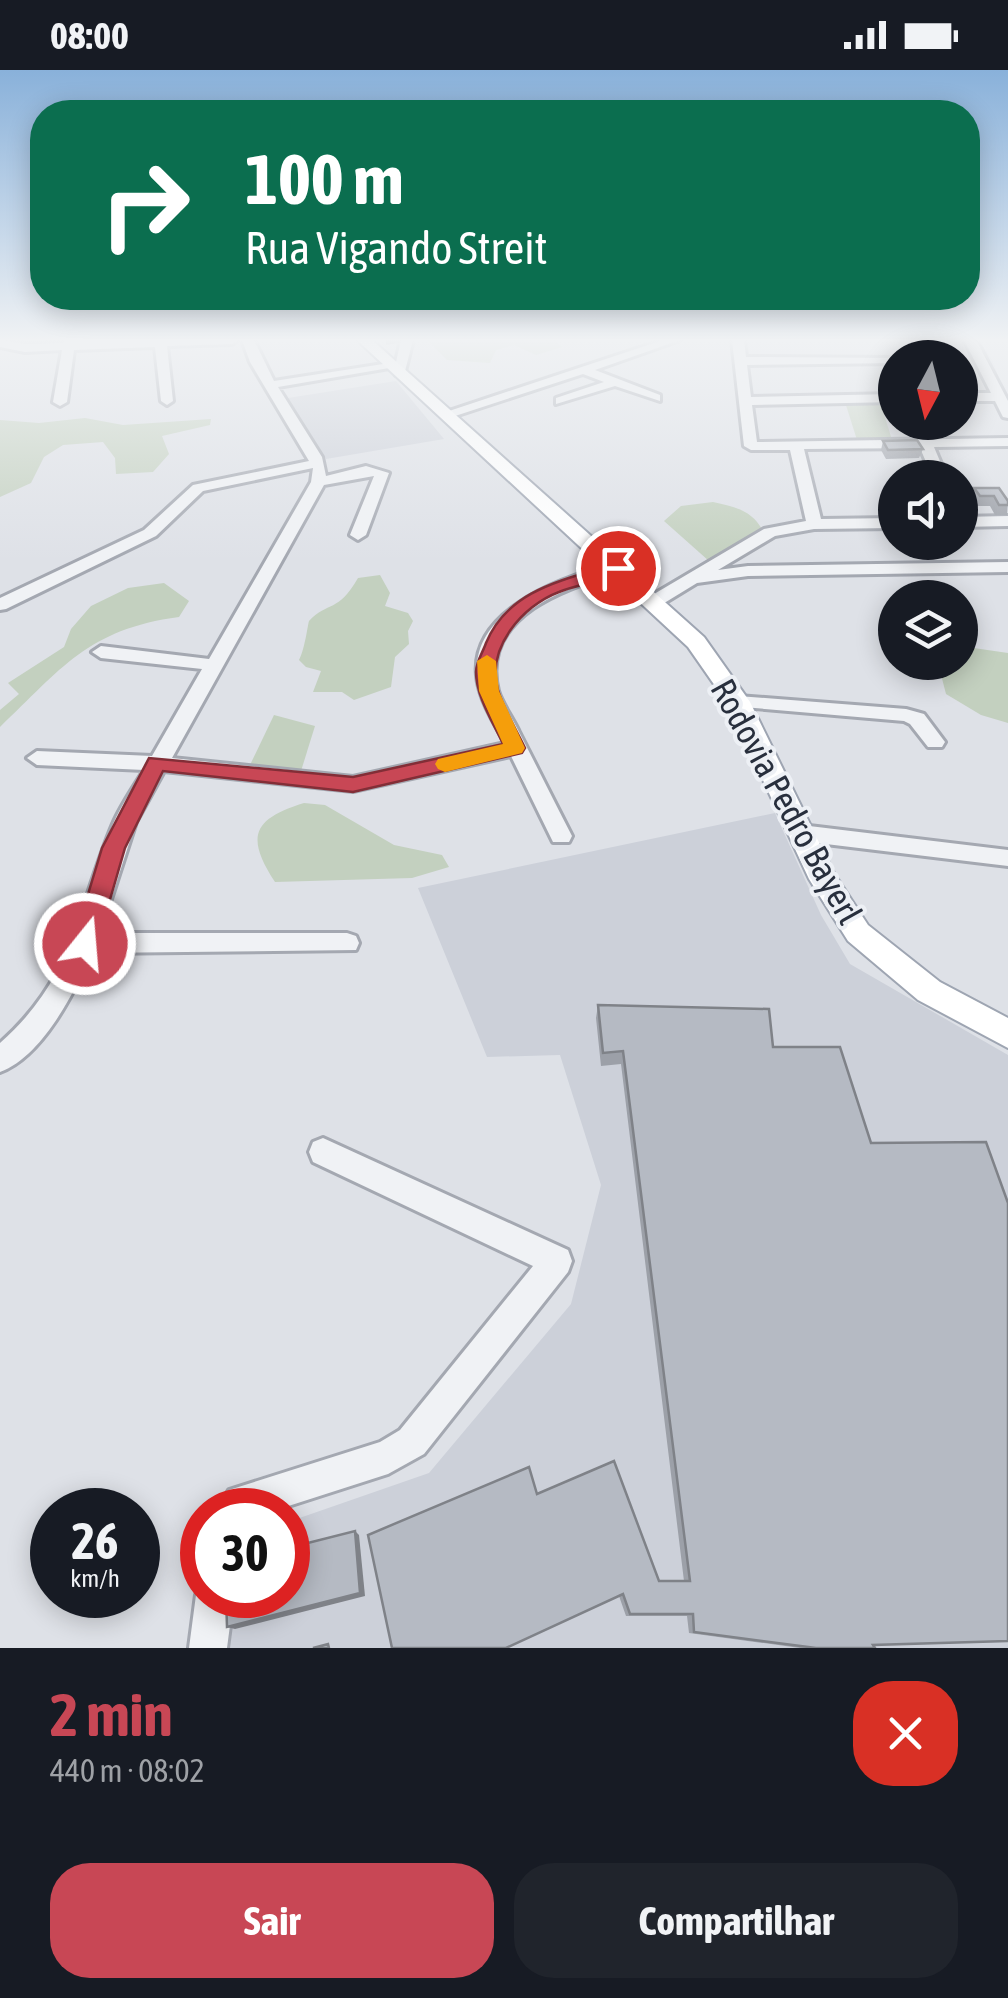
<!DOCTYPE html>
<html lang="pt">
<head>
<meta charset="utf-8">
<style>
	body { margin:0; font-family:"Asap Condensed",sans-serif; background:#20242c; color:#f1f3f6; height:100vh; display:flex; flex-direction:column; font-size:38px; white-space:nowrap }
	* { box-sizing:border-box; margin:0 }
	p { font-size:32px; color:#9ea1a6 }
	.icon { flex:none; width:55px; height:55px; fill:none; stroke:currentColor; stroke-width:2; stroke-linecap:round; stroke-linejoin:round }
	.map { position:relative; height:1578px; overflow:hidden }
	.drawer { display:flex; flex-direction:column; background:#171b24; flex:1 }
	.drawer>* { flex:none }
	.guide { position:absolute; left:30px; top:30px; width:950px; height:210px; border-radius:40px; box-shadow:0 5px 25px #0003; background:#0b6e4f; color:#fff; overflow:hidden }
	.needle { width:65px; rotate:187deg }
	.controls { position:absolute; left:878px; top:270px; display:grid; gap:20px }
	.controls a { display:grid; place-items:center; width:100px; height:100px; border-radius:50%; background:#171b24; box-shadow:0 5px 25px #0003; font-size:50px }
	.speed { position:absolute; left:30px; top:1418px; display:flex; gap:20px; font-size:50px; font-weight:700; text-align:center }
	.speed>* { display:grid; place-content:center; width:130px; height:130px; border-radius:50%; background:#171b24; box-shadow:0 5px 25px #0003; line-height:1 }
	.speed small { font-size:25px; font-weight:400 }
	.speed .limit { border:15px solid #d22; background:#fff; color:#111 }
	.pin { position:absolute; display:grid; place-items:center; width:85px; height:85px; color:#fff; margin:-42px; border:5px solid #fff; border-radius:50%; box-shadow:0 2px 10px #0007 }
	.me { position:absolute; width:110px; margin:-55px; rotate:17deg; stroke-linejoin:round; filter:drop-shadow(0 0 8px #0008) }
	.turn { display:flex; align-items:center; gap:35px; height:210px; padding:0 50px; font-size:45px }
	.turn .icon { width:130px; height:130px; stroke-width:2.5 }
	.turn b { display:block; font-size:70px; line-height:85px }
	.round { display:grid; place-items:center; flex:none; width:105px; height:105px; border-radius:40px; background:#20242c }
	.head { display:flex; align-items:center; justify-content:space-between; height:170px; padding:0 50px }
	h1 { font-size:60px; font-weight:700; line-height:75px; color:#c84755 }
	.cta { display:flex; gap:20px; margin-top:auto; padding:20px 50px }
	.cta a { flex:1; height:115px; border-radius:40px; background:#c84755; color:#fff; font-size:40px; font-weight:700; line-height:115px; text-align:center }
	.cta a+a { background:#20242c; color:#f1f3f6 }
	.status { display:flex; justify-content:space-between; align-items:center; height:70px; padding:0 50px; background:#171b24; direction:ltr }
	.status svg { height:28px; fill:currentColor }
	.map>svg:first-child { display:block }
	.built { fill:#ccd0d9 }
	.green { fill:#c3d0bf }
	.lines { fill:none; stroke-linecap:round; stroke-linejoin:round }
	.minor-casing { stroke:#a4a8b1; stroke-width:6 }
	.major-casing { stroke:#9ea5b2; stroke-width:4 }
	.minor { fill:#f0f2f5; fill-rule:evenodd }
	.major { fill:#fff; fill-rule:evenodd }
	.wall { fill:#9ca0a8 }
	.shaded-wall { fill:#7f8288 }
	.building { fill:#b5bac3; stroke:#7f8288; stroke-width:2.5 }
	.route { fill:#c84755; stroke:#822e37; stroke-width:2.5 }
	.slow { fill:#f59e0b }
	.labels { text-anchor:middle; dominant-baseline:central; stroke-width:8; stroke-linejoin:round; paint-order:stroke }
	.street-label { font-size:35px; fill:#282f3d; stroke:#edf0f5 }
</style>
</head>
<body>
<div class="status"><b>08:00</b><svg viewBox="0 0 49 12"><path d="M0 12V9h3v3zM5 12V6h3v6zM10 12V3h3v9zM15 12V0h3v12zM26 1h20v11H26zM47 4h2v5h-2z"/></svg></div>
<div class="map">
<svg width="1008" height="1578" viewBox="0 0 1008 1578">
	<rect width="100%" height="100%" fill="#dee1e7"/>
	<g class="built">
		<polygon points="396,311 444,369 326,389 288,328"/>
		<polygon points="775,743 821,845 850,894 1008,985 1008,1578 223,1578 228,1525 288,1525 288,1452 429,1403 571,1234 601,1115 560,985 487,987 418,818"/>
	</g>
	<g class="green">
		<polygon points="427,270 555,270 562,277 536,285 514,275 496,280 490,293 447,290"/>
		<polygon points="880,331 892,370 857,370 845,332"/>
		<polygon points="85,348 123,355 211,349 210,355 162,366 169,384 153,402 116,404 115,388 103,372 63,375 44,387 31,413 0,427 0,350 39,353"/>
		<path d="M 713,432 C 735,437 752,440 763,461 L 709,491 L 664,451 L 681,436 Z"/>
		<path d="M 380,505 L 390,523 L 385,536 L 408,543 L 413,551 L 408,561 L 409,574 L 395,587 L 391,617 L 354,630 L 342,622 L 313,622 L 321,601 L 306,597 L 299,590 C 305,579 308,553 309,551 C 328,531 338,543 358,508 Z"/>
		<path d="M 164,513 L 189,531 L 179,547 C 88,559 61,599 0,657 L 0,640 L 19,624 L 8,613 L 64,577 L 71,559 L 91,536 L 128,518 Z"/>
		<polygon points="960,576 1008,583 1008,653 981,645 946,624 938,593 960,592"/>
		<polygon points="274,645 315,656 301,701 250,695"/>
		<path d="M 304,733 L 325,735 L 394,775 L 442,785 L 449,797 L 412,808 L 275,812 C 245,766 253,749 304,733 Z"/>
	</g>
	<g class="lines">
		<g class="minor-casing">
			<g id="minor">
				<polygon points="0,270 25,274 64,273 64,270 238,270 232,274 167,276 173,331 167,335 161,331 155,277 74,280 67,332 60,336 53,332 62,280 25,282 0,277"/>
				<path d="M 242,270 L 254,270 L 274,311 L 396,292 L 401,270 L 413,270 L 404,305 L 396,305 L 395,297 L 278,317 L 322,387 L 326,406 L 366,396 L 389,403 L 366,465 L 358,470 L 350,465 L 374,406 L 324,415 L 172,688 L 353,707 L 505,673 C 497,657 486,641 481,624 C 454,543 562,507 618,493 L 626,498 L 624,501 C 569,516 479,545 498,621 C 502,634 513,649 519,662 C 537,697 554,731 572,766 L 569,772 L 553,772 L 511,686 L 353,721 L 164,701 L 136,752 L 100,863 L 347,863 L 356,866 L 359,873 L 356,880 L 92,883 C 74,922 43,986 0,1002 L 0,973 C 75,907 77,840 113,754 C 121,735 134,717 144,700 L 37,695 L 27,688 L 37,681 L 152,686 L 202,599 L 101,588 L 92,582 L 101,576 L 209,589 L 311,412 L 313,398 L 203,421 L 156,466 L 6,539 L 0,540 L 0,528 L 144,460 L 193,415 L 309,391 L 250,292 Z"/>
				<polygon points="663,270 680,270 595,300 660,325 660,331 615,316 556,334 556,328 604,312 583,304 452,347 440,344"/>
				<polygon points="732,270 744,270 746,287 900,288 895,288 895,293 747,295 751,327 895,324 895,332 752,335 757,372 1008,368 1008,376 934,377 947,408 933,408 920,378 804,379 821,449 895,448 895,458 814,459 775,466 718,500 748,496 1008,492 1008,502 748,506 697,513 661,535 649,535 649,527 764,459 806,451 790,380 751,380 744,376"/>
				<polygon points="964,270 976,270 1008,331 1008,348 1003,347 995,331 960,331 960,323 991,323"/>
				<polygon points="1008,446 1008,456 960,457 960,447"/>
				<polygon points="738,626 906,639 924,644 945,672 942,677 928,677 910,654 904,651 731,636 728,632"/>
				<polygon points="801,755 1008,780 1008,796 801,771 790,763"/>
				<polygon points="323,1068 568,1180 572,1191 568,1202 424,1384 388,1404 276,1440 217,1440 229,1420 380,1372 400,1360 533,1196 313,1092 309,1082 313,1072"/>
				<polygon points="202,1512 202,1525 234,1525 227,1578 189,1578 196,1525"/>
			</g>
		</g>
		<g class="major-casing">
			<polygon id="major" points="357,270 372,270 704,567 750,632 834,803 868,855 940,912 1008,948 1008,978 918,930 848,871 809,809 727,633 688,577"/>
		</g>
		<use href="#minor" class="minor"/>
		<use href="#major" class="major"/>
	</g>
	<g class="wall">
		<polygon points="883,371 923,379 919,388 886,389 881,380"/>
		<polygon points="974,418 1008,431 1007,445 995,445 990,436 976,436 970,427"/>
		<polygon points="598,935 773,977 875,1578 800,1578 689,1563 687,1546 626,1546 619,1526 507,1578 392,1578 537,1424 659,1511 684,1511 621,994 601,996 596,948"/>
	</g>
	<g class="shaded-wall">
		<polygon points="386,270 400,270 400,273 386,275"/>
		<polygon points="355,1461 359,1465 365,1526 235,1559 227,1557"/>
	</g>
	<g class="building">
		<polygon points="917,370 923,379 888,380 883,371"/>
		<polygon points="974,418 999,418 1008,431 1008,435 999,435 994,426 980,426"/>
		<polygon points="598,935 769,939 773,977 840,977 871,1073 986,1072 1008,1133 1008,1571 873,1575 875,1578 816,1578 694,1562 693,1544 630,1544 623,1524 506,1578 392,1578 368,1465 529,1397 537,1424 614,1391 659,1511 690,1511 623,981 603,983"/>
		<polygon points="355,1461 360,1523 227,1557 226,1525 288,1525 288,1478"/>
		<polygon points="328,1574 329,1578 313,1578"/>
	</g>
	<linearGradient id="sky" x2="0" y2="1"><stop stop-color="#89b1da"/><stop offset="0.55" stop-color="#f0f2f4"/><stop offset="1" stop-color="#f0f2f4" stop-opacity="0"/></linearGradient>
	<rect width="1008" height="491" fill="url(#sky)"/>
	<path class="route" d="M 612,495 L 626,498 C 609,512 580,513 559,522 C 522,536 486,578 498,620 C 504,640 516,659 525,678 L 522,683 L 353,722 L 163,701 L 125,778 L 97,874 L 94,881 L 76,881 L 73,874 L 102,778 L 149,688 L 353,707 L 503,674 C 493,652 476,626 476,602 C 476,592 483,582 486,573 C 508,520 563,510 612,495 Z"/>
	<polygon class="slow" points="487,585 496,591 499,621 525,678 522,683 445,702 438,699 435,694 438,689 503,674 479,621 477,591"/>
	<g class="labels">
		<g class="street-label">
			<text transform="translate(787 731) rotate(61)">Rodovia Pedro Bayerl</text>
		</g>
	</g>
</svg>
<div class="controls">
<a><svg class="needle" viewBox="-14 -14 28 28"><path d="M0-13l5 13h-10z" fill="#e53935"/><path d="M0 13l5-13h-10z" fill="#9ea1a6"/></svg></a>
<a><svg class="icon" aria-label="sound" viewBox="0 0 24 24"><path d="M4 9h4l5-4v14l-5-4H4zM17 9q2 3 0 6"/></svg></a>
<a><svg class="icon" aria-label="layers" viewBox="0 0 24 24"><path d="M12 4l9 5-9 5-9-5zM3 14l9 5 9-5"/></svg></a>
</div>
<div class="speed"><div>26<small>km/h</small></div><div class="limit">30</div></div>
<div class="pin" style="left:618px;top:498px;background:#d93025"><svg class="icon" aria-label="arrive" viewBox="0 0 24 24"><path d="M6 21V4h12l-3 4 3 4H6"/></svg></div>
<svg class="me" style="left:85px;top:874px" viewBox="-20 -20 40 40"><circle r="17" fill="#c84755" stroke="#fff" stroke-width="3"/><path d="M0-11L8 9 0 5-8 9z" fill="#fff"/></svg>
<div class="guide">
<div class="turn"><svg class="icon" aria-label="right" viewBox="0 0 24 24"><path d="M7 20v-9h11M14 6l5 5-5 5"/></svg><div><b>100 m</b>Rua Vigando Streit</div></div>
</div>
</div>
<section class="drawer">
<div class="head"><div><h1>2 min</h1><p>440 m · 08:02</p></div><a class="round" style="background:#d93025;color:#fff"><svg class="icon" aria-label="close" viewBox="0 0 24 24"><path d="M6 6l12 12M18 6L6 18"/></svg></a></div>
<div class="cta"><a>Sair</a><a>Compartilhar</a></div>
</section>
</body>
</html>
